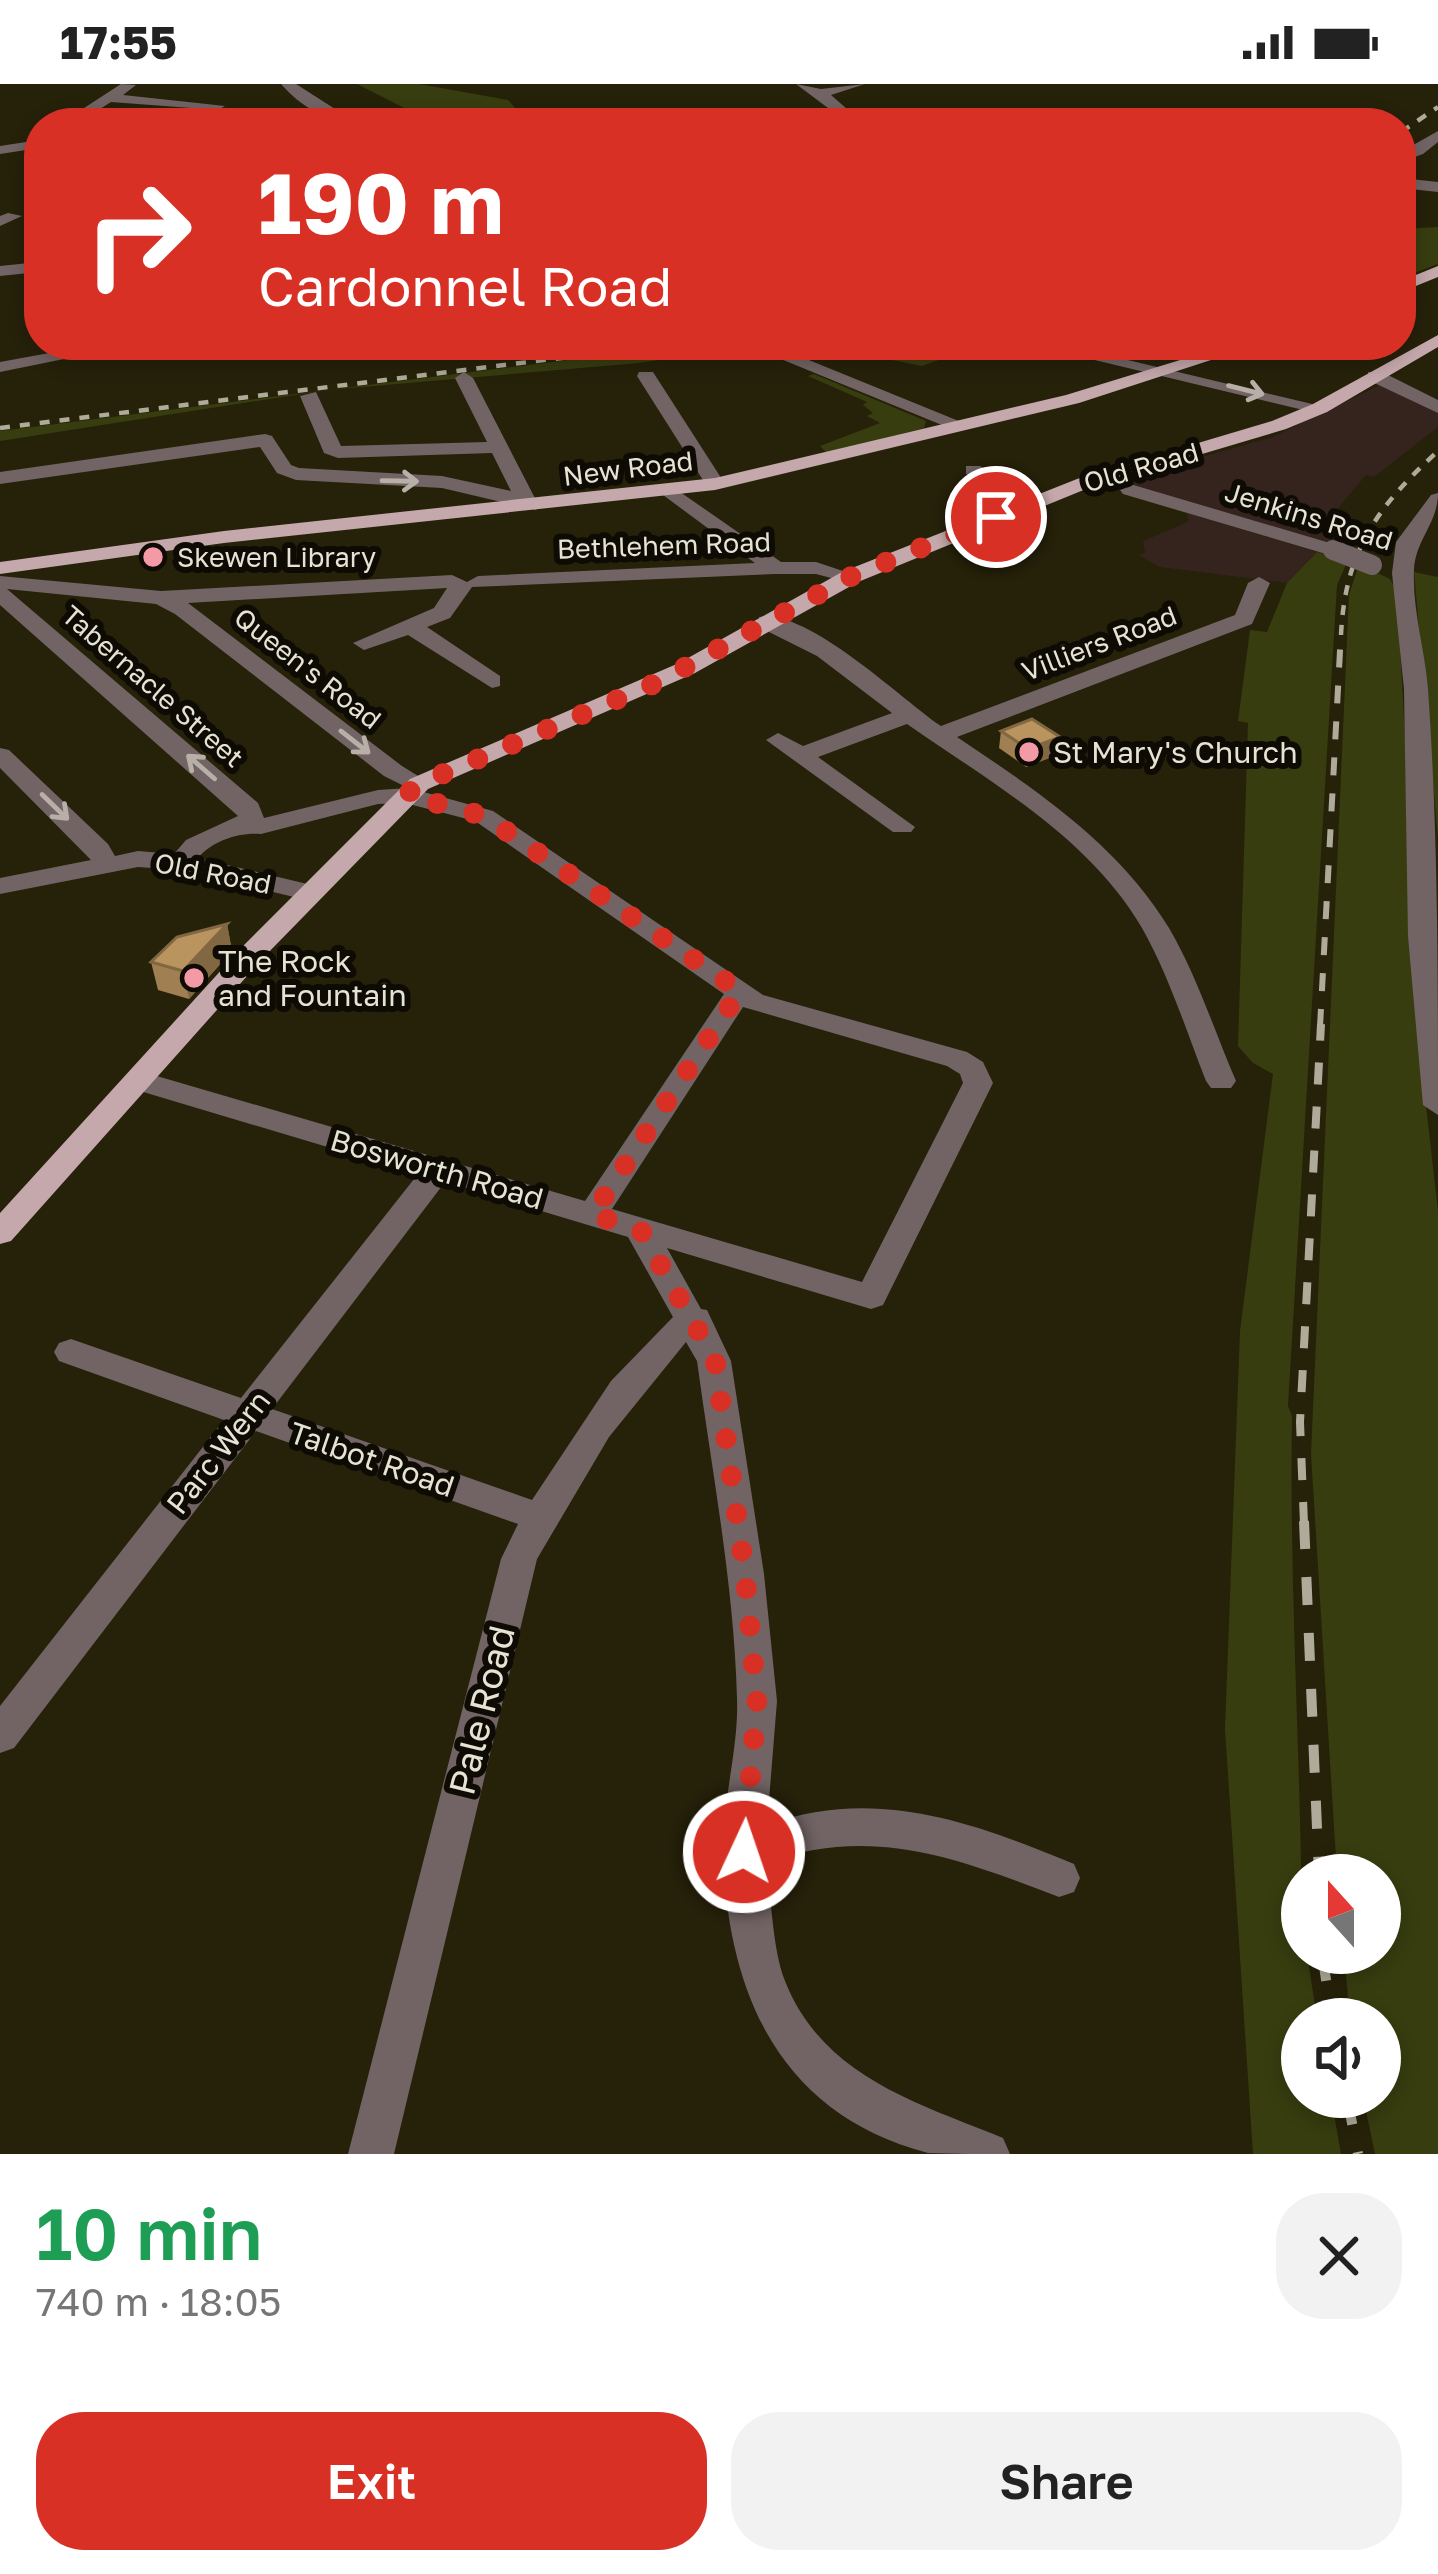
<!DOCTYPE html>
<html lang="en">
<head>
<meta charset="utf-8">
<style>
	body { margin:0; font-family:"Golos Text",sans-serif; background:#f2f2f2; color:#222; height:100vh; display:flex; flex-direction:column; font-size:45px; white-space:nowrap }
	* { box-sizing:border-box; margin:0 }
	p { font-size:39px; color:#767676 }
	.icon { flex:none; width:66px; height:66px; fill:none; stroke:currentColor; stroke-width:2; stroke-linecap:round; stroke-linejoin:round }
	.map { position:relative; height:2070px; overflow:hidden }
	.side { display:flex; flex-direction:column; background:#fff; flex:1 }
	.side>* { flex:none }
	.top-card { position:absolute; left:24px; top:24px; width:1392px; height:252px; border-radius:48px; box-shadow:0 6px 18px #0003; background:#d93025; color:#fff; overflow:hidden }
	.needle { width:78px; rotate:339deg }
	.buttons { position:absolute; left:1281px; top:1770px; display:grid; gap:24px }
	.buttons a { display:grid; place-items:center; width:120px; height:120px; border-radius:50%; background:#fff; box-shadow:0 6px 18px #0003; font-size:60px }
	.pin { position:absolute; display:grid; place-items:center; width:102px; height:102px; color:#fff; margin:-51px; border:6px solid #fff; border-radius:50%; box-shadow:0 3px 12px #0007 }
	.me { position:absolute; width:132px; margin:-66px; rotate:3deg; stroke-linejoin:round; filter:drop-shadow(0 0 9px #0008) }
	.turn { display:flex; align-items:center; gap:42px; height:252px; padding:0 36px; font-size:54px }
	.turn .icon { width:156px; height:156px; stroke-width:2.5 }
	.turn b { display:block; font-size:84px; line-height:102px }
	.round { display:grid; place-items:center; flex:none; width:126px; height:126px; border-radius:48px; background:#f2f2f2 }
	.head { display:flex; align-items:center; justify-content:space-between; height:204px; padding:0 36px }
	h1 { font-size:72px; font-weight:600; line-height:90px; color:#1e9e55 }
	.cta { display:flex; gap:24px; margin-top:auto; padding:24px 36px }
	.cta a { flex:1; height:138px; border-radius:48px; background:#d93025; color:#fff; font-size:48px; font-weight:600; line-height:138px; text-align:center }
	.cta a+a { background:#f2f2f2; color:#222 }
	.status { display:flex; justify-content:space-between; align-items:center; height:84px; padding:0 60px; background:#fff; direction:ltr }
	.status svg { height:33px; fill:currentColor }
	.map>svg:first-child { display:block }
	.industrial { fill:#35231e }
	.green { fill:#373d0f }
	.lines { fill:none; stroke-linecap:round; stroke-linejoin:round }
	.minor { fill:#726465; fill-rule:evenodd }
	.major { fill:#c4a8ab; fill-rule:evenodd }
	.rail-far3 { stroke:#afab9a; stroke-width:4.5; stroke-dasharray:10 10; stroke-linecap:butt }
	.rail-far2 { stroke:#afab9a; stroke-width:6; stroke-dasharray:18 18; stroke-linecap:butt }
	.rail-far1 { stroke:#afab9a; stroke-width:8; stroke-dasharray:22 22; stroke-linecap:butt }
	.rail { stroke:#afab9a; stroke-width:10; stroke-dasharray:28 28; stroke-linecap:butt }
	.minor-bridge { stroke:#726465; stroke-width:20 }
	.wall { fill:#a07f52 }
	.shaded-wall { fill:#826842 }
	.building { fill:#ba945f; stroke:#826842; stroke-width:3 }
	.oneway { stroke:#b8b0a8 }
	.route { stroke:#d93025; stroke-width:21; stroke-dasharray:0 37.8 }
	.poi-dot { fill:#f49aa7; stroke:#0d0b03; stroke-width:4.5 }
	.labels { text-anchor:middle; dominant-baseline:central; stroke-width:12; stroke-linejoin:round; paint-order:stroke }
	.far-street-label { font-size:27px; fill:#e6e3d4; stroke:#0d0b03 }
	.far-poi-label { font-size:27px; fill:#e6e3d4; stroke:#0d0b03; text-anchor:start }
	.poi-label { font-size:30px; fill:#e6e3d4; stroke:#0d0b03; text-anchor:start }
	.street-label { font-size:30px; fill:#e6e3d4; stroke:#0d0b03 }
	.near-street-label { font-size:36px; fill:#e6e3d4; stroke:#0d0b03 }
</style>
</head>
<body>
<div class="status"><b>17:55</b><svg viewBox="0 0 49 12"><path d="M0 12V9h3v3zM5 12V6h3v6zM10 12V3h3v9zM15 12V0h3v12zM26 1h20v11H26zM47 4h2v5h-2z"/></svg></div>
<div class="map">
<svg width="1438" height="2070" viewBox="0 0 1438 2070">
	<rect width="100%" height="100%" fill="#262109"/>
	<g class="industrial">
		<polygon points="1380,301 1438,329 1438,343 1374,393 1366,391 1323,442 1332,462 1117,397 1273,353"/>
		<polygon points="1187,429 1317,468 1287,499 1160,483 1138,471 1145,469 1143,457 1188,438"/>
	</g>
	<g class="green">
		<polygon points="357,0 419,0 508,16 529,39 434,39"/>
		<polygon points="1438,143 1438,180 1401,194 1401,145"/>
		<polygon points="688,261 757,261 639,279 327,306 0,357 0,347"/>
		<polygon points="769,261 948,261 944,274 922,282 863,270 798,274"/>
		<polygon points="814,290 926,337 924,344 827,369 820,362 880,339 867,332 873,329 863,321 867,318 808,292"/>
		<path d="M 1317,468 L 1348,476 L 1337,501 L 1288,1322 L 1292,1332 C 1289,1511 1302,1692 1302,1869 L 1307,1869 L 1317,1935 L 1302,1935 L 1302,2013 L 1331,2013 L 1341,2070 L 1253,2070 L 1225,1645 L 1240,1247 L 1273,990 L 1253,979 L 1238,962 L 1248,639 L 1238,637 L 1250,546 L 1267,548 L 1287,499 Z"/>
		<polygon points="1359,480 1390,495 1397,508 1425,1013 1438,1127 1438,2070 1375,2070 1363,2013 1380,2013 1380,1935 1350,1935 1344,1869 1380,1869 1380,1791 1337,1791 1311,1370 1349,511"/>
		<polygon points="1414,488 1438,493 1438,754"/>
	</g>
	<g class="lines">
		<g class="minor">
			<polygon points="121,0 136,1 123,11 225,22 218,26 111,18 78,39 61,39"/>
			<path d="M 281,0 L 296,0 L 357,39 C 328,39 300,22 281,0 Z"/>
			<polygon points="796,0 821,5 865,0 831,11 863,39 848,39"/>
			<polygon points="1438,47 1438,58 1423,70 1401,78 1401,68"/>
			<polygon points="39,56 39,64 0,70 0,62"/>
			<polygon points="1401,94 1438,98 1438,108 1401,104"/>
			<polygon points="8,129 22,132 0,142 0,132"/>
			<polygon points="39,178 39,188 0,192 0,182"/>
			<polygon points="93,261 133,261 0,288 0,278"/>
			<polygon points="747,261 772,261 971,342 954,346"/>
			<polygon points="1032,261 1065,261 1329,324 1320,330"/>
			<polygon points="464,288 473,294 539,422 536,426 442,404 296,396 277,389 260,363 0,400 0,388 265,350 272,352 291,381 299,384 442,392 511,407 492,369 338,374 324,369 300,312 316,308 341,362 487,358 455,294"/>
			<polygon points="639,288 653,288 725,400 722,404 708,404 637,292"/>
			<polygon points="1368,288 1382,288 1438,316 1438,329 1368,296"/>
			<polygon points="966,382 980,382 1042,417 1025,421 966,390"/>
			<polygon points="1130,400 1340,462 1344,466 1340,470 1326,470 1123,410 1120,406"/>
			<path d="M 670,401 L 781,478 L 816,478 L 861,493 L 850,499 L 816,490 L 776,490 L 472,503 L 450,534 L 427,543 L 500,592 L 500,602 L 492,604 L 408,551 L 364,566 L 353,559 L 434,524 L 447,504 L 188,519 L 402,682 L 431,700 L 420,707 L 493,727 L 763,911 L 967,968 L 983,978 L 993,999 L 883,1221 L 871,1225 L 667,1164 L 701,1225 L 707,1226 L 731,1277 L 764,1490 L 777,1617 L 767,1741 C 874,1702 973,1738 1074,1780 L 1080,1794 L 1074,1808 L 1059,1813 C 960,1775 871,1740 766,1779 C 772,1816 772,1863 785,1897 C 823,1993 918,2019 1003,2054 L 1010,2070 C 985,2070 952,2070 928,2069 C 780,2030 728,1911 723,1769 C 722,1717 739,1665 737,1614 C 734,1501 712,1388 697,1277 L 686,1258 L 609,1353 L 537,1475 L 394,2070 L 348,2070 L 501,1475 L 518,1440 L 256,1347 L 14,1664 L 0,1669 L 0,1622 L 224,1336 L 59,1277 L 54,1268 L 59,1259 L 71,1255 L 241,1314 L 418,1090 L 130,1004 L 125,997 L 130,990 L 150,990 L 585,1117 L 724,910 L 475,737 L 405,719 L 378,720 L 261,750 C 239,748 212,757 198,774 L 320,803 L 324,809 L 311,817 L 181,786 L 138,783 L 0,810 L 0,794 L 91,776 L 0,684 L 0,664 L 9,666 L 108,760 L 115,772 L 138,767 L 174,770 L 186,756 L 238,732 L 0,521 L 0,492 L 161,507 L 452,491 L 467,498 L 478,492 L 755,479 L 663,411 L 663,403 ZM 7,505 L 156,520 L 175,530 L 384,692 L 408,704 L 378,706 L 264,734 L 258,719 ZM 743,923 L 947,982 L 960,990 L 963,999 L 862,1198 L 612,1125 ZM 445,1098 L 628,1153 L 673,1233 L 611,1297 L 532,1416 L 272,1325 Z"/>
			<path d="M 1438,409 C 1438,439 1416,455 1414,485 C 1412,525 1425,566 1428,605 C 1438,746 1438,890 1438,1031 L 1423,1021 L 1408,852 L 1404,605 L 1392,489 L 1396,458 L 1431,411 Z"/>
			<path d="M 1259,493 L 1270,499 L 1252,540 L 957,653 C 1036,706 1118,760 1169,844 C 1197,892 1214,946 1236,997 L 1231,1004 L 1211,1004 L 1206,997 C 1186,946 1169,892 1142,844 C 1089,753 990,698 907,640 L 818,673 L 915,743 L 911,748 L 893,748 L 766,656 L 778,649 L 803,662 L 892,629 L 817,572 L 759,543 L 759,533 C 808,524 901,615 941,642 L 1235,531 L 1248,499 Z"/>
		</g>
		<g class="major">
			<polygon points="1438,182 1438,193 1401,208 1401,197"/>
			<polygon points="1438,251 1438,263 1327,328 1286,345 1091,403 858,498 695,589 428,705 265,872 11,1157 0,1160 0,1129 245,860 410,695 679,579 842,488 1077,395 1272,337 1313,320"/>
			<polygon points="1229,261 1257,261 1079,319 715,406 224,459 0,490 0,478 224,447 715,394 1066,311"/>
		</g>
		<g class="rail-far3">
			<polyline points="1401,48 1438,23"/>
			<polyline points="0,344 665,261"/>
			<path d="M 1341,551 C 1345,467 1377,423 1438,367"/>
		</g>
		<polyline class="rail-far2" points="1320,943 1341,548"/>
		<polyline class="rail-far1" points="1304,1440 1300,1338 1321,940"/>
		<g class="rail">
			<polyline points="1304,1437 1319,1791"/>
			<polyline points="1322,1869 1332,1935"/>
			<polyline points="1347,2013 1358,2070"/>
		</g>
		<polyline class="minor-bridge" points="1333,466 1372,481"/>
	</g>
	<g class="wall">
		<polygon points="1001,647 1060,653 1057,671 1026,683 999,664"/>
		<polygon points="227,840 232,867 189,915 158,906 151,878"/>
	</g>
	<g class="shaded-wall">
		<polygon points="1060,653 1057,671 1026,683 1028,665"/>
		<polygon points="227,840 232,867 189,915 183,887"/>
	</g>
	<g class="building">
		<polygon points="1032,635 1060,653 1028,665 1001,647"/>
		<polygon points="227,840 183,887 151,878 177,853"/>
	</g>
	<defs><path id="oneway-shaft" d="M-6 0H5M1.5-3L5.5 0L1.5 3" fill="none" stroke-width="1.6" stroke-linecap="round" stroke-linejoin="round" transform="scale(3)"/></defs>
	<g class="oneway">
		<use href="#oneway-shaft" transform="translate(1246 306) rotate(14)"/>
		<use href="#oneway-shaft" transform="translate(400 397) rotate(1)"/>
		<use href="#oneway-shaft" transform="translate(355 658) rotate(38)"/>
		<use href="#oneway-shaft" transform="translate(201 683) rotate(-139)"/>
		<use href="#oneway-shaft" transform="translate(55 723) rotate(44)"/>
	</g>
	<g class="lines">
		<polyline class="route" points="744,1768 757,1617 745,1490 715,1276 640,1145 592,1131 740,907 484,732 406,711 419,700 656,599 850,493 996,433"/>
	</g>
	<g class="poi-dot">
		<circle cx="153" cy="473" r="12"/>
		<circle cx="1029" cy="668" r="12"/>
		<circle cx="194" cy="894" r="12"/>
	</g>
	<g class="labels">
		<g class="far-street-label">
			<text transform="translate(1141 383) rotate(-16)">Old Road</text>
			<text transform="translate(628 384) rotate(-7)">New Road</text>
			<text transform="translate(1309 432) rotate(17)">Jenkins Road</text>
			<text transform="translate(664 461) rotate(-2)">Bethlehem Road</text>
			<text transform="translate(1099 559) rotate(-21)">Villiers Road</text>
			<text transform="translate(308 584) rotate(38)">Queen's Road</text>
			<text transform="translate(153 602) rotate(41)">Tabernacle Street</text>
			<text transform="translate(213 789) rotate(11)">Old Road</text>
		</g>
		<g class="far-poi-label">
			<text x="177" y="473">Skewen Library</text>
		</g>
		<g class="poi-label">
			<text x="1053" y="668">St Mary's Church</text>
			<text x="218" y="877">The Rock<tspan x="218" dy="34">and Fountain</tspan></text>
		</g>
		<g class="street-label">
			<text transform="translate(437 1085) rotate(16)">Bosworth Road</text>
			<text transform="translate(218 1368) rotate(-52)">Parc Wern</text>
			<text transform="translate(372 1375) rotate(19)">Talbot Road</text>
		</g>
		<g class="near-street-label">
			<text transform="translate(481 1626) rotate(-76)">Pale Road</text>
		</g>
	</g>
</svg>
<div class="buttons">
<a><svg class="needle" viewBox="-14 -14 28 28"><path d="M0-13l5 13h-10z" fill="#e53935"/><path d="M0 13l5-13h-10z" fill="#767676"/></svg></a>
<a><svg class="icon" aria-label="sound" viewBox="0 0 24 24"><path d="M4 9h4l5-4v14l-5-4H4zM17 9q2 3 0 6"/></svg></a>
</div>
<div class="pin" style="left:996px;top:433px;background:#d93025"><svg class="icon" aria-label="arrive" viewBox="0 0 24 24"><path d="M6 21V4h12l-3 4 3 4H6"/></svg></div>
<svg class="me" style="left:744px;top:1768px" viewBox="-20 -20 40 40"><circle r="17" fill="#d93025" stroke="#fff" stroke-width="3"/><path d="M0-11L8 9 0 5-8 9z" fill="#fff"/></svg>
<div class="top-card">
<div class="turn"><svg class="icon" aria-label="right" viewBox="0 0 24 24"><path d="M7 20v-9h11M14 6l5 5-5 5"/></svg><div><b>190 m</b>Cardonnel Road</div></div>
</div>
</div>
<section class="side">
<div class="head"><div><h1>10 min</h1><p>740 m · 18:05</p></div><a class="round"><svg class="icon" aria-label="close" viewBox="0 0 24 24"><path d="M6 6l12 12M18 6L6 18"/></svg></a></div>
<div class="cta"><a>Exit</a><a>Share</a></div>
</section>
</body>
</html>
